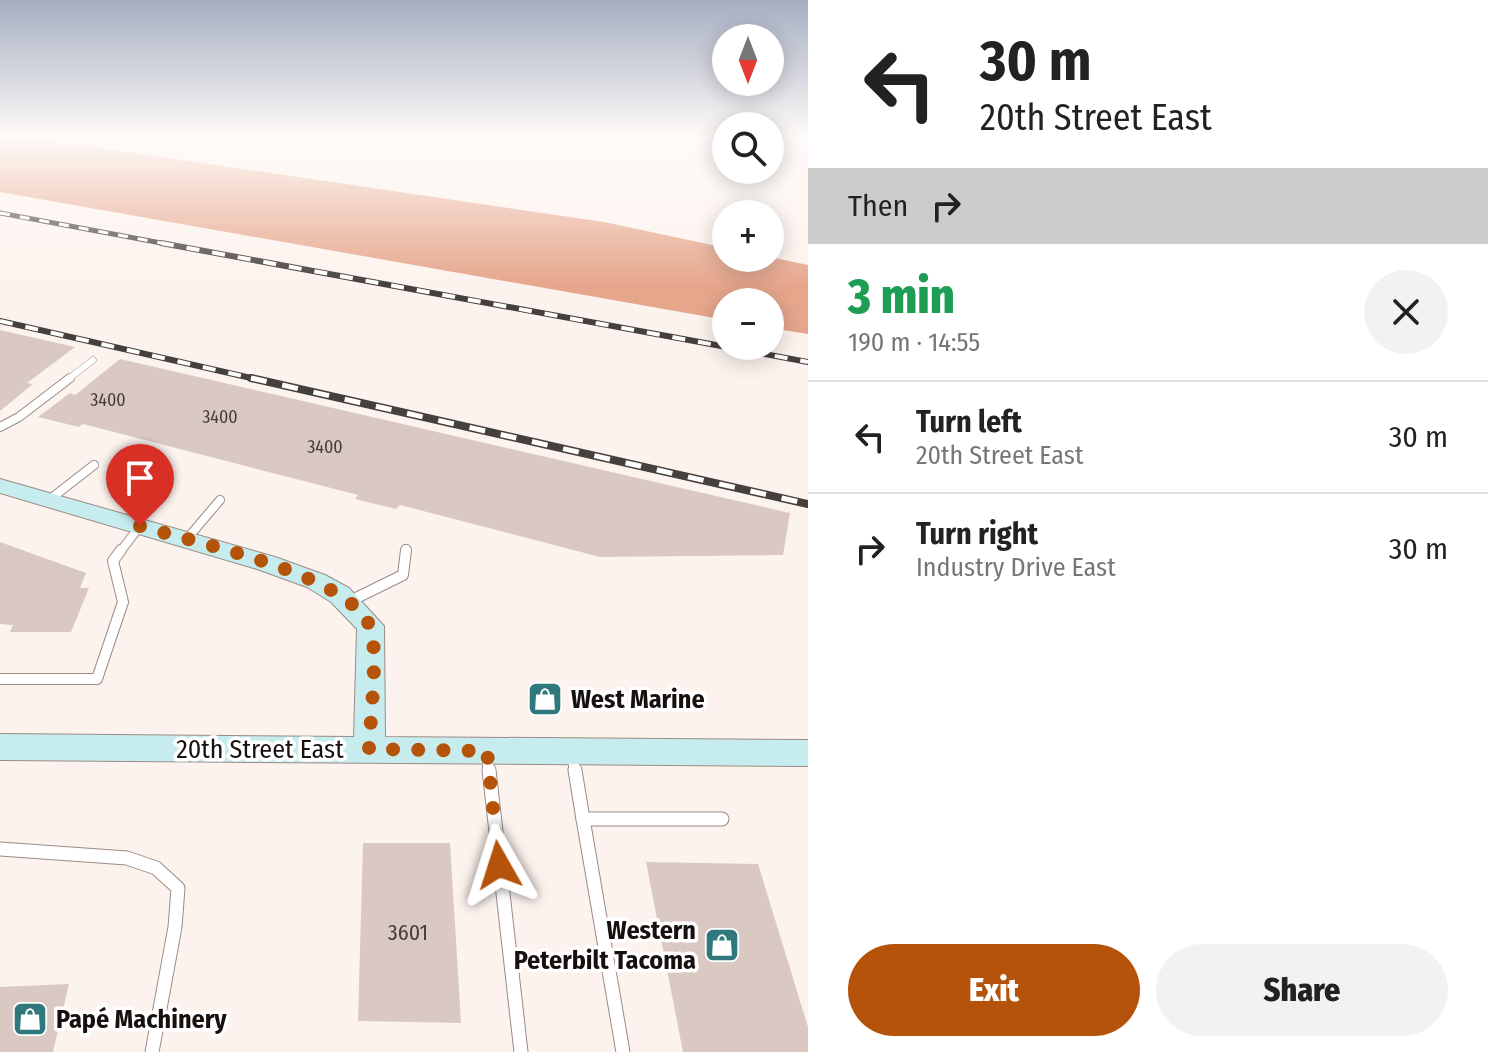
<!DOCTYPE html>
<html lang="en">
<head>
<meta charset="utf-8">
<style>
	body { margin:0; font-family:"Fira Sans Condensed",sans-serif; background:#f2f2f2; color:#222; height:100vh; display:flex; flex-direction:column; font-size:30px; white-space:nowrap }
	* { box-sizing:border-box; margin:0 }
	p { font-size:26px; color:#767676 }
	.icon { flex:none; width:44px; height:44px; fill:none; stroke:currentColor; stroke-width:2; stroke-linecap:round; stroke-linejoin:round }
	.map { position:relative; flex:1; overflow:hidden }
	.side { display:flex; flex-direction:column; background:#fff; width:680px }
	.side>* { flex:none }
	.top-card { background:#fff; color:#222; overflow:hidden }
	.needle { width:52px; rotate:180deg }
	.tools { position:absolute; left:712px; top:24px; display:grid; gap:16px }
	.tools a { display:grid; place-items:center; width:72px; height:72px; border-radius:50%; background:#fff; box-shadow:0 4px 20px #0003; font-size:40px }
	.pin { position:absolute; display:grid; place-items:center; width:68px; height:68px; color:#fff; margin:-82px -34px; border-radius:50% 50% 50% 0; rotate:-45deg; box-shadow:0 0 8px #0007 }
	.pin .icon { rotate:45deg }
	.me { position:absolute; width:88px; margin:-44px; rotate:354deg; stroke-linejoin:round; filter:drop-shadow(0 0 6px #0008) }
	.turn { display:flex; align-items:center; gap:28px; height:168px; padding:0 40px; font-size:36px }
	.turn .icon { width:104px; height:104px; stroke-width:2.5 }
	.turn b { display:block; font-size:56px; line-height:68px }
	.then { display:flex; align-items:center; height:76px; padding:0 40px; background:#0003; gap:16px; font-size:30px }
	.round { display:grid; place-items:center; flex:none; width:84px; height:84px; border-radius:42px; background:#f2f2f2 }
	.summary { display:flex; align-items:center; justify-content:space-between; height:136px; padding:0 40px }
	h1 { font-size:48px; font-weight:800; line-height:60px; color:#1e9e55 }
	.primary-button { display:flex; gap:16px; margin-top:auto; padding:16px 40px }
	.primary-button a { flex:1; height:92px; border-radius:48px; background:#b45309; color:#fff; font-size:32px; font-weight:800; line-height:92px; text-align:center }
	.primary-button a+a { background:#f2f2f2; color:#222 }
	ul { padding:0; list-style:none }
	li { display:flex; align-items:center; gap:24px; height:112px; padding:0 40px; border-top:2px solid #e0e0e0 }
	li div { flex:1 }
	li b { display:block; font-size:30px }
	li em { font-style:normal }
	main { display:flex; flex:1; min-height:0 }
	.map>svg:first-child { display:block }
	.forest { fill:#e6a68c }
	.building { fill:#dac9c2 }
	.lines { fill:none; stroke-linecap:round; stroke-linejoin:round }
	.lane-far3-casing { stroke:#9b8b85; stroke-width:7 }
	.lane-far2-casing { stroke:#9b8b85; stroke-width:10 }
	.lane-far1-casing { stroke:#9b8b85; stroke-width:12 }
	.lane-casing { stroke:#9b8b85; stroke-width:15 }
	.secondary-casing { stroke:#9b8b85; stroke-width:2 }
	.lane-far3 { stroke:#fff; stroke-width:6 }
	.lane-far2 { stroke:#fff; stroke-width:8 }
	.lane-far1 { stroke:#fff; stroke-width:10 }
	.lane { stroke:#fff; stroke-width:13 }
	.secondary { fill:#c6eced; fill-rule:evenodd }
	.rail-far2-casing { stroke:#46403d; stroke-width:5 }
	.rail-far1-casing { stroke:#46403d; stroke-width:6 }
	.rail-casing { stroke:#46403d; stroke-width:8 }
	.rail-far2 { stroke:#fff; stroke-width:3; stroke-dasharray:10; stroke-linecap:butt }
	.rail-far1 { stroke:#fff; stroke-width:4; stroke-dasharray:13; stroke-linecap:butt }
	.rail { stroke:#fff; stroke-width:5; stroke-dasharray:16; stroke-linecap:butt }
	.route { stroke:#b45309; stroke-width:14; stroke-dasharray:0 25.2 }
	.labels { text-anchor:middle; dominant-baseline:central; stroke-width:7; stroke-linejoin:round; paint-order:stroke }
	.number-label { font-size:18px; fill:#473e3b }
	.near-number-label { font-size:22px; fill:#473e3b }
	.near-poi-label { font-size:26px; font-weight:bold; fill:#16100e; stroke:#fff; text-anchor:start }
	.near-street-label { font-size:26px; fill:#16100e; stroke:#fff }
</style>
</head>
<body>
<main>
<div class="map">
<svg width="808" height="1052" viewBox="0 0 808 1052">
	<rect width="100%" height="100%" fill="#fdf3ee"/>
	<polygon class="forest" points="0,138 32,138 604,222 726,248 726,258 770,257 808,265 808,334 770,328 770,302 726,302 726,320 0,192"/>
	<g class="building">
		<polygon points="0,330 75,347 27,383 33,384 0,411"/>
		<polygon points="120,359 790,513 783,555 600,557 400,505 396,509 355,499 358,495 83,424 79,427 38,417 70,393 75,395"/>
		<polygon points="0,542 86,573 80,588 89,588 71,632 10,632 13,625 0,624"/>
		<polygon points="363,843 450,843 461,1023 358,1021"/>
		<polygon points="646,862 758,864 808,1027 808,1052 683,1052"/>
		<polygon points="69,984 53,1052 0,1052 0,987"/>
	</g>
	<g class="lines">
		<g class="lane-far3-casing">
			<polyline id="lane-far3" points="67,380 93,360"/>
		</g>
		<g class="lane-far2-casing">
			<g id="lane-far2">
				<polyline points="0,427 19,417 70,378"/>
				<polyline points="49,500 94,465"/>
				<polyline points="186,540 220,500"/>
				<polyline points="120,552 140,526"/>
				<polyline points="406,552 406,549"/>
			</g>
		</g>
		<g class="lane-far1-casing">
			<g id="lane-far1">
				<polyline points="348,602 403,575 406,550"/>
				<polyline points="0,679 97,679 123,602 113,561 121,550"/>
				<polyline points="487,754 489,772"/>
				<polyline points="572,754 575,772"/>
			</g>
		</g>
		<g class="lane-casing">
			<g id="lane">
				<polyline points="489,770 521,1052"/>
				<polyline points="575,770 583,819 722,819"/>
				<polyline points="583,819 623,1052"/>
				<polyline points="0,849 127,858 156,868 178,888 175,927 152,1052"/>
			</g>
		</g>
		<g class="secondary-casing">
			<polygon id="secondary" points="0,479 275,557 325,575 349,588 384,626 385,737 808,740 808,766 0,760 0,734 354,737 357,629 331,602 307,587 257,569 0,493"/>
		</g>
		<use href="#lane-far3" class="lane-far3"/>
		<use href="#lane-far2" class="lane-far2"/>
		<use href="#lane-far1" class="lane-far1"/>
		<use href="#lane" class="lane"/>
		<use href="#secondary" class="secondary"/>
		<g class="rail-far2-casing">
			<polyline id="rail-far2" points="0,213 172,245"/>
		</g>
		<g class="rail-far1-casing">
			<g id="rail-far1">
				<polyline points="161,243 808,362"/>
				<polyline points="0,321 260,380"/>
			</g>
		</g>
		<g class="rail-casing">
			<polyline id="rail" points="251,378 808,504"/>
		</g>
		<use href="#rail-far2" class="rail-far2"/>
		<use href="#rail-far1" class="rail-far1"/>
		<use href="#rail" class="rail"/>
	</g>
	<linearGradient id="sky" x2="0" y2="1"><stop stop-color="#a6aec2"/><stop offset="0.48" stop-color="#fefaf7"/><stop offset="1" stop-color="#fefaf7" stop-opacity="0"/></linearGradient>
	<rect width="808" height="285" fill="url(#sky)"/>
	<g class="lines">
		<path class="route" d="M 140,526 C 192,542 350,574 370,627 C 379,650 370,721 369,749 L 487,751 L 499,865"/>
	</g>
	<defs>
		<g id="shop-square" transform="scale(1.8)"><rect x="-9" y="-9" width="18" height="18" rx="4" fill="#2f787b" stroke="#fff"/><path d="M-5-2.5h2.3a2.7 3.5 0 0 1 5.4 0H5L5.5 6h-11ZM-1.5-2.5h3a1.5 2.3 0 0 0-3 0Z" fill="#fff"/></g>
	</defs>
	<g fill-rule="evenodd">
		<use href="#shop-square" x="545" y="699"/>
		<use href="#shop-square" x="722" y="945"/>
		<use href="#shop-square" x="30" y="1019"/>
	</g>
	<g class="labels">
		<g class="number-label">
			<text x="108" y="400">3400</text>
			<text x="220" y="417">3400</text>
			<text x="325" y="447">3400</text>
		</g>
		<g class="near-number-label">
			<text x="408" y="932">3601</text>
		</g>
		<g class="near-poi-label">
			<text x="571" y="699">West Marine</text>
			<text x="696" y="930" text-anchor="end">Western<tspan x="696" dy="30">Peterbilt Tacoma</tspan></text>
			<text x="56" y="1019">Papé Machinery</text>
		</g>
		<g class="near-street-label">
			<text x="260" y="749">20th Street East</text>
		</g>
	</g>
</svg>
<div class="tools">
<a><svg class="needle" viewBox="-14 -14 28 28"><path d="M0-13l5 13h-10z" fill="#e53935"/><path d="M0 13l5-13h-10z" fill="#767676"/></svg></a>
<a><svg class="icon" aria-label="search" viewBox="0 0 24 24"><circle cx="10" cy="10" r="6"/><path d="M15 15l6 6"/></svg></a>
<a>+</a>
<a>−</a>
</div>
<div class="pin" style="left:140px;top:526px;background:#d93025"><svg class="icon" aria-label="arrive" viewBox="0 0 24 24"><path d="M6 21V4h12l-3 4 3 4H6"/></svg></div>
<svg class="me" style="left:499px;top:865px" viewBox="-20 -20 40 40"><path d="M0-17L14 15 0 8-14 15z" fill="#b45309" stroke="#fff" stroke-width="4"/></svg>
</div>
<section class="side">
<div class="top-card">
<div class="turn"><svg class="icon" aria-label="left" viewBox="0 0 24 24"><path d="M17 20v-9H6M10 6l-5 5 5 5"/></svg><div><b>30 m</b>20th Street East</div></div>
<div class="then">Then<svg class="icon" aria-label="right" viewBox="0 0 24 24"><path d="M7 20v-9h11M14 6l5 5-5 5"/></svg></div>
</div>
<div class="summary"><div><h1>3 min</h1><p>190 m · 14:55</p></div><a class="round"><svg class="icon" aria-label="close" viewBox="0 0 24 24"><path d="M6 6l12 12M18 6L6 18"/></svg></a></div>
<ul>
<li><svg class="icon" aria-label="left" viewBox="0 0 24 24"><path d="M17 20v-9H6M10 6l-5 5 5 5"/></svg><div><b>Turn left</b><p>20th Street East</p></div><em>30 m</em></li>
<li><svg class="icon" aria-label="right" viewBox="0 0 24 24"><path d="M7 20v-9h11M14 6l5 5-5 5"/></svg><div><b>Turn right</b><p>Industry Drive East</p></div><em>30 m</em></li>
</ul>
<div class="primary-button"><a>Exit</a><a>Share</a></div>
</section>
</main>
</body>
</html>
